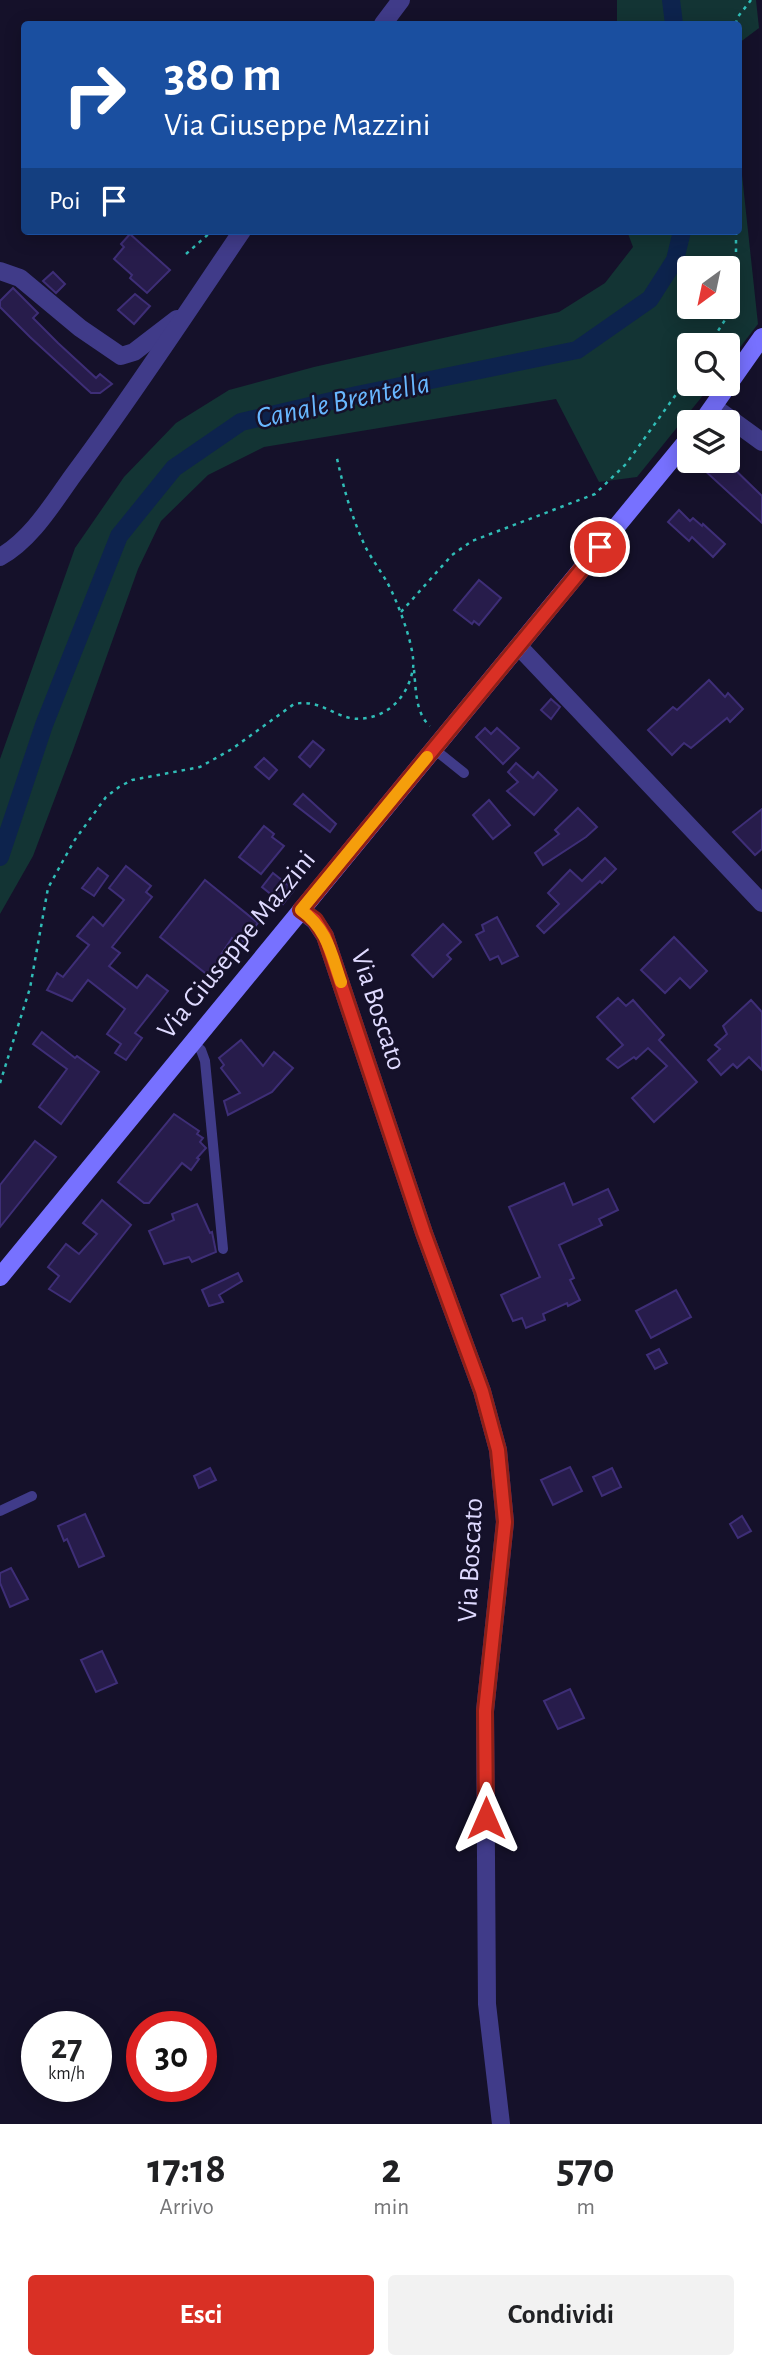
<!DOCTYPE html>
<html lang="it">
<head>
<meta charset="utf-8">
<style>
	body { margin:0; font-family:"Alegreya Sans",sans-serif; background:#f2f2f2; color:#202124; height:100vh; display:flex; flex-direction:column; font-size:26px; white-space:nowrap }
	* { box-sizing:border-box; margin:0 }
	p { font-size:23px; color:#757577 }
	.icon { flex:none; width:38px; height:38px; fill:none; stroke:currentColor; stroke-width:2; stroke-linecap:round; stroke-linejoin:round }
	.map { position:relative; height:2124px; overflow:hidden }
	.side { display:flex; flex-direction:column; background:#fff; flex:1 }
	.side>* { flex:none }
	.top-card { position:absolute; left:21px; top:21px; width:721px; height:214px; border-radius:7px; box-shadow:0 4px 18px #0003; background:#1a4fa0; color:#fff; overflow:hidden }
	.needle { width:46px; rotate:213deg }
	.fabs { position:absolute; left:677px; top:256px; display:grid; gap:14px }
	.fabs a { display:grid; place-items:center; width:63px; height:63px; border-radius:7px; background:#fff; box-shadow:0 4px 18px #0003; font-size:35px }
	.speed { position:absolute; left:21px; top:2011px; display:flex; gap:14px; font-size:35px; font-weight:700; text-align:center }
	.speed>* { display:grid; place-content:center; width:91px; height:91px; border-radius:50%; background:#fff; box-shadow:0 4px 18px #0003; line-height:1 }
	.speed small { font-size:18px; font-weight:400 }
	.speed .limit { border:10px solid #d22; background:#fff; color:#111 }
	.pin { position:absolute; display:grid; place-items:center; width:60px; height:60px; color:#fff; margin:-30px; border:4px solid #fff; border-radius:50%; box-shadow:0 2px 7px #0007 }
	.me { position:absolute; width:77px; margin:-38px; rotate:0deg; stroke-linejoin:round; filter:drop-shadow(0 0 5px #0008) }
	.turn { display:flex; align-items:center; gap:24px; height:147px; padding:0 28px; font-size:32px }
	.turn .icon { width:91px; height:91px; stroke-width:2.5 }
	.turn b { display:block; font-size:49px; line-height:60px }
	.then { display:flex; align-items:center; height:66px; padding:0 28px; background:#0003; gap:14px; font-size:26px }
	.eta { display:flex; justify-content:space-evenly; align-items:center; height:119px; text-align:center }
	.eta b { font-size:42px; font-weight:700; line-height:49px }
	.cta { display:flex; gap:14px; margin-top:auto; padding:14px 28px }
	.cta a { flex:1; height:80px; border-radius:7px; background:#d93025; color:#fff; font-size:28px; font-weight:700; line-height:80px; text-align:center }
	.cta a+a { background:#f2f2f2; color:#202124 }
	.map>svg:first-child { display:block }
	.green { fill:#133434; fill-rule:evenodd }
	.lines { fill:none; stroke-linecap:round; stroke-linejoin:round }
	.canal { stroke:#0d234d; stroke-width:18 }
	.building { fill:#271c4b; stroke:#3e2e77; stroke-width:2 }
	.path { stroke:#30bdb7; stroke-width:2.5; stroke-dasharray:3.5 5; stroke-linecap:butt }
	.lane { stroke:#403b89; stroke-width:10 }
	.street { stroke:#403b89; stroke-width:18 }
	.secondary { stroke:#7771ff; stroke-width:18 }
	.route-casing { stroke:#8d1f18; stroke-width:18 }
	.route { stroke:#d93025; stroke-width:12 }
	.slow { stroke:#f59e0b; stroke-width:12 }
	.labels { text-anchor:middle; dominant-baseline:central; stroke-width:5; stroke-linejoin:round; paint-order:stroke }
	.street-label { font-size:28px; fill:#dfdaff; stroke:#15112a }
	.water-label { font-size:30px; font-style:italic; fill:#68b7ff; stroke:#15112a }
</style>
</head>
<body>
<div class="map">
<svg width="762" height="2124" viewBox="0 0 762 2124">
	<rect width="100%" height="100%" fill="#15112a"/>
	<g class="green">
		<polygon points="617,0 756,0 759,28 739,43 738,24 617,24"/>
		<path d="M 739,147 L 758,324 L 728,363 L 728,345 L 690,345 L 690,383 L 713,383 L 637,477 L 599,482 L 556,399 L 264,447 L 208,475 L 161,521 L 138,569 L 72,753 L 33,856 L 0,914 L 0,759 L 75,548 L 124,477 L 176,423 L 229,390 L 314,367 L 559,312 L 605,283 L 633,247 L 627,231 L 738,231 ZM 690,268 L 728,268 L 728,306 L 690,306 Z"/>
	</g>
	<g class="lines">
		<g class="canal">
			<polyline points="671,0 674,24"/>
			<polyline points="0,857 44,725 119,536 174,468 241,422 357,395 577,350 650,299 675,260 682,231"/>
		</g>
	</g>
	<g class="building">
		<polygon points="130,234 170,270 147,293 130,278 132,275 114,259 124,247 121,244"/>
		<polygon points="53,272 65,284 56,293 43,281"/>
		<polygon points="13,288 38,313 33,318 58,343 96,378 100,374 112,384 100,393 91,393 30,337 0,307 0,301"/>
		<polygon points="135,294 150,306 134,324 118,310"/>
		<polygon points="710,460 725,460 762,496 762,523 703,469"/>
		<polygon points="679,510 690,521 693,518 702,526 703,524 725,544 713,557 692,537 689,541 668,522"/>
		<polygon points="479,580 501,598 479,625 474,621 472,624 454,610"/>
		<polygon points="709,680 725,697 728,693 743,709 730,722 727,718 691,748 684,743 672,755 648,730 673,707 677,710"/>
		<polygon points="551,699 560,707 551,719 541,710"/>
		<polygon points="485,728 491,734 497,728 519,748 503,764 476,737"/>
		<polygon points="313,741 324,750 310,767 299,757"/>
		<polygon points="264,758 277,770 269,779 255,767"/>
		<polygon points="516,763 533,778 538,772 557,790 534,815 507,791 518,782 508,772"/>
		<polygon points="303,794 336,824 330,832 294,804"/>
		<polygon points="489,800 510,825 493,839 473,815"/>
		<polygon points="578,808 597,827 586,837 543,865 535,853 559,834 555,830"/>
		<polygon points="762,809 762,849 755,855 733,832"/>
		<polygon points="264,826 274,834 272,837 284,846 261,874 239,857"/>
		<polygon points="605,858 616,869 602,883 600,881 544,933 537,926 559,904 548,893 570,870 582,881"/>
		<polygon points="126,866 151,886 146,892 152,897 112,947 120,953 109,966 137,988 147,975 168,991 135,1033 142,1038 126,1060 115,1053 121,1044 107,1034 125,1009 88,980 72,1001 47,990 57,973 63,977 89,945 77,936 93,917 103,926 124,900 109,888"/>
		<polygon points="98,868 108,876 94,896 82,888"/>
		<polygon points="273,873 294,890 283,904 262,887"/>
		<polygon points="205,880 258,923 240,945 232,938 218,959 226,966 214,980 160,937"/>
		<polygon points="497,917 518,956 502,964 498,956 490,960 476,935 484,931 482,925"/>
		<polygon points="443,924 461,942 447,955 451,959 433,977 412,955"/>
		<polygon points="674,937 707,971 690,988 680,978 665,993 641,970"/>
		<polygon points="618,998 626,1006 633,1000 664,1035 659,1040 697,1082 654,1122 632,1098 667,1066 648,1048 636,1059 634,1057 618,1068 607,1059 623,1045 597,1017"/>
		<polygon points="751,1000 762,1012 762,1070 749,1057 737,1068 733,1064 721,1075 708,1060 720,1049 715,1045 727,1034 723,1026"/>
		<polygon points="42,1032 75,1058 77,1056 99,1072 61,1124 39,1107 67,1069 33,1044"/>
		<polygon points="241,1040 263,1066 274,1052 293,1068 272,1092 228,1115 224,1101 240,1093 221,1068 224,1065 219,1058"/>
		<polygon points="174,1114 199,1131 197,1134 203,1138 200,1142 206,1148 197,1158 199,1159 191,1170 182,1163 149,1203 144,1203 118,1182"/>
		<polygon points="35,1141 56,1157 0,1227 0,1185"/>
		<polygon points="564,1183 573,1205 608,1189 618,1210 599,1219 602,1225 559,1245 574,1278 570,1280 580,1300 568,1306 567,1303 543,1314 545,1320 526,1328 522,1318 513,1321 501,1295 540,1277 509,1207"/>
		<polygon points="102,1200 131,1225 70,1302 49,1289 59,1276 48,1267 66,1244 79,1254 97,1234 83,1223"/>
		<polygon points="197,1204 210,1233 212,1232 216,1252 192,1262 189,1257 164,1264 149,1231 174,1220 172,1214"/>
		<polygon points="238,1273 242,1281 219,1295 223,1302 209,1306 202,1290"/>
		<polygon points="676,1290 691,1317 651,1338 636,1311"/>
		<polygon points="659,1349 667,1363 655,1369 647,1355"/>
		<polygon points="570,1467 582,1491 553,1505 541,1480"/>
		<polygon points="210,1468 216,1480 199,1488 194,1476"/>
		<polygon points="612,1468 621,1487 602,1496 593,1477"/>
		<polygon points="85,1514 104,1556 79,1567 67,1539 64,1541 58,1526"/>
		<polygon points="742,1516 751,1531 738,1538 730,1524"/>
		<polygon points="11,1568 28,1599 10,1607 0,1583 0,1573"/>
		<polygon points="102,1651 117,1683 96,1692 81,1660"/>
		<polygon points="570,1689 584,1718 558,1729 544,1701"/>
	</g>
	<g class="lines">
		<g class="path">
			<polyline points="736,24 737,18 751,0"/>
			<polyline points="186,254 212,231"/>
			<polyline points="709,345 739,298 736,279 736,231"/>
			<polyline points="401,612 452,555 472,541 595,494 626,464 690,375"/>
			<path d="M 414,670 C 416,688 415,713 430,726"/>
			<path d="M 0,1083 L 30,988 L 48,888 L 74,841 L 106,797 L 119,787 L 132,780 L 200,767 L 232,749 L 294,704 C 329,697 340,731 380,714 C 398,706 410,688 413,668 C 416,649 397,600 387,582 C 380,570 371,558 365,546 C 351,516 343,486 336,454"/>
		</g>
		<g class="lane">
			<polyline points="434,749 464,773"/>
			<polyline points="192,1042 201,1050 205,1061 223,1249"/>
			<polyline points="0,1511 32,1496"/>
		</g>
		<g class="street">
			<polyline points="383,24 401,0"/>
			<polyline points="0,271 20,278 80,328 121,356 134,352 177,319"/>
			<polyline points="714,407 762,442"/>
			<path d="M 0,557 C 32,539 53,503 74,474 C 133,395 187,312 242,231"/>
			<polyline points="517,648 525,653 762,903"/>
			<polyline points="301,910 315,921 325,936 424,1233 482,1391 498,1450 505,1522 485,1711 487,2004 501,2124"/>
		</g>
		<g class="secondary">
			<polyline points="702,422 762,337"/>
			<polyline points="0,1277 690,437"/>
		</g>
	</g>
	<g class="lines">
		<g class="route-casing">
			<polyline id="route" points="486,1818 485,1711 505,1522 498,1450 482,1391 424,1233 325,936 315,920 301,910 600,547"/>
		</g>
		<use href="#route" class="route"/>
		<path class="slow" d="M 341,982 C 331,953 327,929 301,910 L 427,757"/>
	</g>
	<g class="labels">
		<g class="street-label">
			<text transform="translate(237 945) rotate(-51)">Via Giuseppe Mazzini</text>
			<text transform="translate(378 1010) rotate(72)">Via Boscato</text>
			<text transform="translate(471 1560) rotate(-87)">Via Boscato</text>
		</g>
		<g class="water-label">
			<text transform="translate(343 401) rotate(-12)">Canale Brentella</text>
		</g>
	</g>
</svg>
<div class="fabs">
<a><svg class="needle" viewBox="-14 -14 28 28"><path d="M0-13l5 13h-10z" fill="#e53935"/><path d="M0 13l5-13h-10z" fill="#757577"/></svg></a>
<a><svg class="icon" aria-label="search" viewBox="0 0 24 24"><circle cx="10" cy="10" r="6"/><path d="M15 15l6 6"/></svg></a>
<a><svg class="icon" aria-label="layers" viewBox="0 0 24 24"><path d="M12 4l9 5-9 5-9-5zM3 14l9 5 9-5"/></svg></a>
</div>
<div class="speed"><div>27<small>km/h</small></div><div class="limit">30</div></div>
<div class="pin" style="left:600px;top:547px;background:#d93025"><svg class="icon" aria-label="arrive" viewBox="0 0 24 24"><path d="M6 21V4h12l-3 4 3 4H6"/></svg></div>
<svg class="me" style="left:486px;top:1818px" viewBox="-20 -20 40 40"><path d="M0-17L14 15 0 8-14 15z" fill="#d93025" stroke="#fff" stroke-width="4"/></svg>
<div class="top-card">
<div class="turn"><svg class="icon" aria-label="right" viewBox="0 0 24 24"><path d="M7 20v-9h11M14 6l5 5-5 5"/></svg><div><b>380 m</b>Via Giuseppe Mazzini</div></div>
<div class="then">Poi<svg class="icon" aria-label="arrive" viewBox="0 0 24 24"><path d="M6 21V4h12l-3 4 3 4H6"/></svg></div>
</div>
</div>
<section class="side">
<div class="eta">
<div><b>17:18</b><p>Arrivo</p></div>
<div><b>2</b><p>min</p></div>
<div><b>570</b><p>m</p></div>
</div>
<div class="cta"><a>Esci</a><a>Condividi</a></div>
</section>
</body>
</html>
